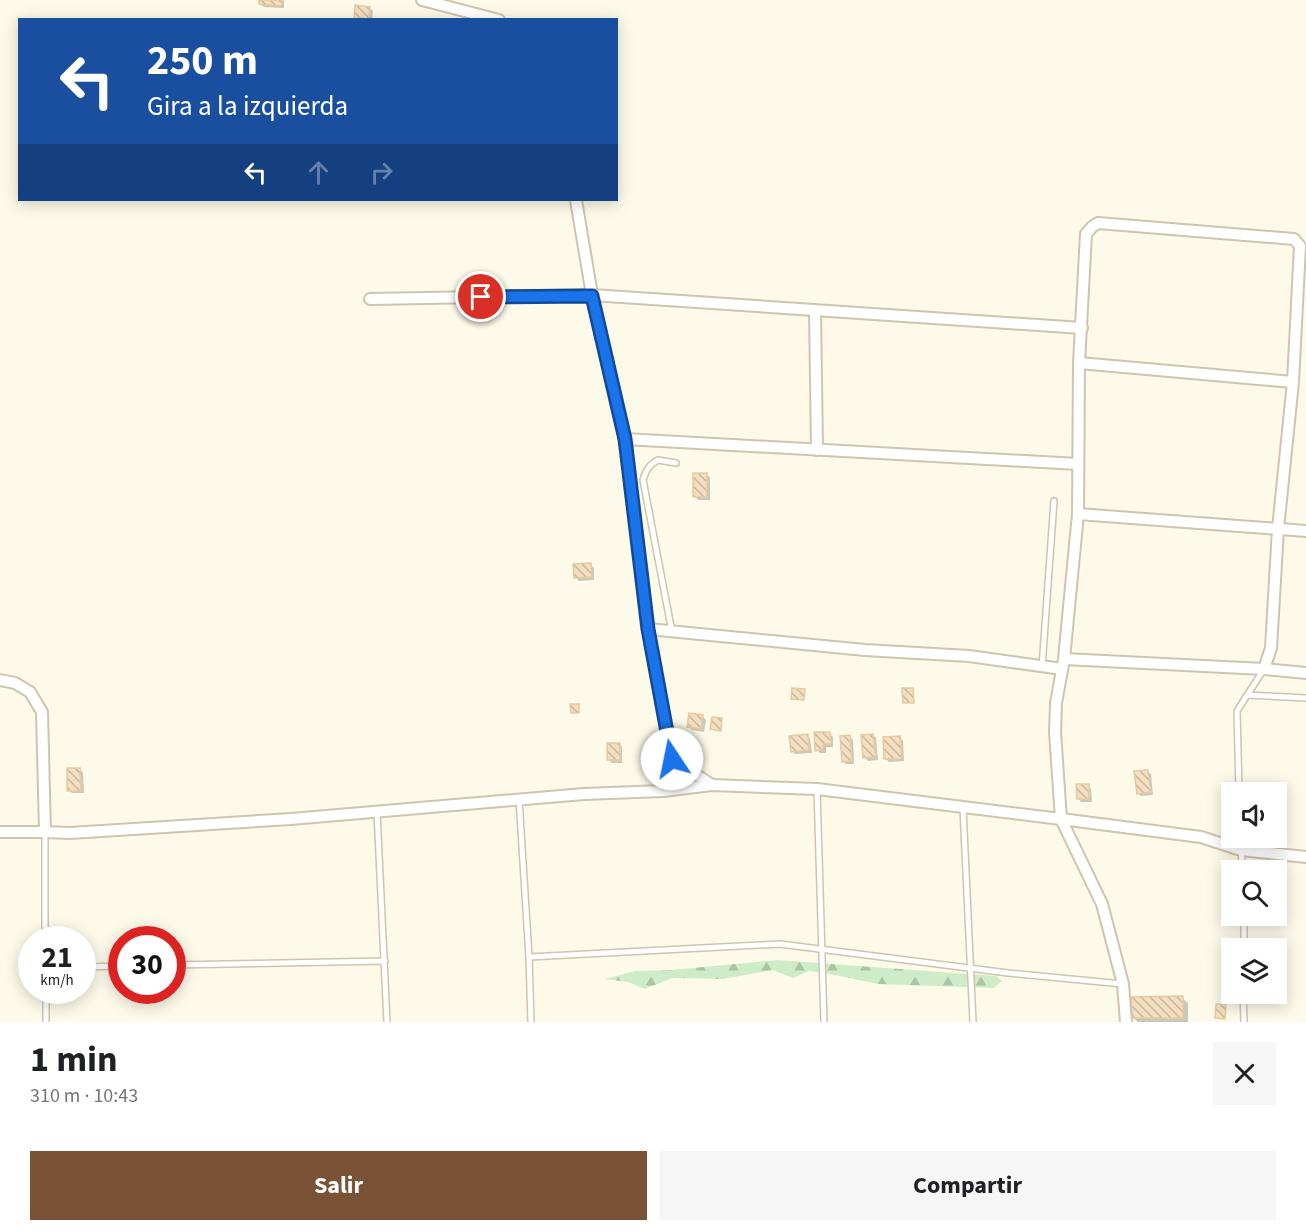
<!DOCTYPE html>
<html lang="es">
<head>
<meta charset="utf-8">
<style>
	body { margin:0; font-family:"Source Sans 3",sans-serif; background:#f6f6f6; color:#202124; height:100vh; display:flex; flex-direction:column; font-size:22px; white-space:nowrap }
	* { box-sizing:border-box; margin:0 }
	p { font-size:20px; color:#757577 }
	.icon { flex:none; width:33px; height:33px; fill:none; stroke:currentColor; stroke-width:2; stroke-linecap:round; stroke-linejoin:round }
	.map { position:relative; height:1022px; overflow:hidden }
	.drawer { display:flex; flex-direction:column; background:#fff; flex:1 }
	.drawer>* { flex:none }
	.hud { position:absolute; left:18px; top:18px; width:600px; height:183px; border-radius:0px; box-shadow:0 3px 15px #0003; background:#1a4fa0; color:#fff; overflow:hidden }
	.controls { position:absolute; left:1221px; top:782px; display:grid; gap:12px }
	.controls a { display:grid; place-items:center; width:66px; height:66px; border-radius:0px; background:#fff; box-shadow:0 3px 15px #0003; font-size:30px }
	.speed { position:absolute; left:18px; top:926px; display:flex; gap:12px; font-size:30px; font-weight:700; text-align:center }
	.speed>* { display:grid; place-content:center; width:78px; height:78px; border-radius:50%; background:#fff; box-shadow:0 3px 15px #0003; line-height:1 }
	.speed small { font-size:15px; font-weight:400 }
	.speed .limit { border:9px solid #d22; background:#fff; color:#111 }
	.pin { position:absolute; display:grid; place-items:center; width:51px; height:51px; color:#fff; margin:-26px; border:3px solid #fff; border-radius:50%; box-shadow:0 2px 6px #0007 }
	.me { position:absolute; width:66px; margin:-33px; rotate:349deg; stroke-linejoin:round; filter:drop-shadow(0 0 4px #0008) }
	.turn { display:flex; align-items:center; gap:21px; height:126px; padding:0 30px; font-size:27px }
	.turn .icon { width:78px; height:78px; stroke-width:2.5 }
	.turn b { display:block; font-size:42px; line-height:51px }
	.lanes { display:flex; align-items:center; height:57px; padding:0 30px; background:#0003; justify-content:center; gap:30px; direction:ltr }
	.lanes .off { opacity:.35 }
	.round { display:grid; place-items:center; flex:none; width:63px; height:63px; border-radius:0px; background:#f6f6f6 }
	.summary { display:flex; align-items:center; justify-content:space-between; height:102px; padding:0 30px }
	h1 { font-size:36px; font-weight:700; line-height:45px }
	.cta { display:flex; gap:12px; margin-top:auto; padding:12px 30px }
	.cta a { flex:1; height:69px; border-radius:0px; background:#7a5336; color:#fff; font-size:24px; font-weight:700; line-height:69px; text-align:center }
	.cta a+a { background:#f6f6f6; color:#202124 }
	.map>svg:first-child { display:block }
	.forest { fill:url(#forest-firs) }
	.shadow { fill:#0003 }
	.building { fill:url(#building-back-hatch); stroke:#e7caa0; stroke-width:1.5 }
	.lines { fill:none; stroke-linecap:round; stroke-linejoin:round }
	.lane-casing { stroke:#d0c4ae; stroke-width:8 }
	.street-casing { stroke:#d0c4ae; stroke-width:14 }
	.lane { stroke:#fff; stroke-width:5 }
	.street { stroke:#fff; stroke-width:10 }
	.route-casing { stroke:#114b97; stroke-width:15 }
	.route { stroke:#1a73e8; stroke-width:10 }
</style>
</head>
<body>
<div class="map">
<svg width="1306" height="1022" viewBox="0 0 1306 1022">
	<defs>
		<pattern id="forest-firs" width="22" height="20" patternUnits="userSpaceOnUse" patternTransform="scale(1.5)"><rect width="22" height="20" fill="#ceecc7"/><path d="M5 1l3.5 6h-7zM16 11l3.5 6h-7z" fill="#acc3a4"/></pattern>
		<pattern id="building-back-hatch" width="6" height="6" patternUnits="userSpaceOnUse" patternTransform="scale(1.5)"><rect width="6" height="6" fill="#f3dfc0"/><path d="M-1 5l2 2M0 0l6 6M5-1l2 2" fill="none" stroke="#cab89e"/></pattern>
	</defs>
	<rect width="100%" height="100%" fill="#fdfaea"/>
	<polygon class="forest" points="777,960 996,976 1002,981 994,988 878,984 825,973 809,971 793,978 773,970 723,979 672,978 645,989 628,982 605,979 635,971 672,970"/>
	<g class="shadow">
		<polygon points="261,0 284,0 284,8 264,7 260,4"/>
		<polygon points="369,8 373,11 372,20 355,20"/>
		<polygon points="707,474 710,478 710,500 698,500 695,496"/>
		<polygon points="590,565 594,568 594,580 579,581 575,577"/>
		<polygon points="702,716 706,720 704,732 692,730 689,727"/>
		<polygon points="829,733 833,737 833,747 826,747 826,753 820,753 817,750"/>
		<polygon points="873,735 876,738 878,760 868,761 865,758"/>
		<polygon points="807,736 810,739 812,753 795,754 792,751"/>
		<polygon points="850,737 853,740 854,764 846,764 843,761"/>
		<polygon points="900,737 903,741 904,761 889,762 886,759"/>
		<polygon points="619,744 622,747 622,763 612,763 608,759"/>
		<polygon points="80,769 83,773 84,793 72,793 69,790"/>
		<polygon points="1147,771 1151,774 1153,795 1141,796 1138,793"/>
		<polygon points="1088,785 1091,789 1092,802 1081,802 1078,798"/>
		<polygon points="1182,998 1188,1003 1188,1022 1138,1022 1133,1018"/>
	</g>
	<g class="building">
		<polygon points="259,0 282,0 281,6 259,4"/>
		<polygon points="355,5 370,7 369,20 354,20"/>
		<rect x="693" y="473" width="14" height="24"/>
		<polygon points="591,563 592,577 574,578 573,564"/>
		<polygon points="792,688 805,689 804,700 791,699"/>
		<polygon points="902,688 913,688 914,703 903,703"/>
		<polygon points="570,704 579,704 579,713 571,713"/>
		<polygon points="689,713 703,715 701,729 687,727"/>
		<polygon points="712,717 722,718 721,731 710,729"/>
		<polygon points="814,732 830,732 831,744 823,744 823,750 815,751"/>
		<polygon points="808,734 809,750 791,752 789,736"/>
		<polygon points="873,734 876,757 863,758 861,735"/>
		<polygon points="850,735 852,761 842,762 840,736"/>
		<polygon points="900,736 902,759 884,759 883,737"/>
		<rect x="607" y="743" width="13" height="17"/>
		<polygon points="67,768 80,768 81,791 67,791"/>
		<polygon points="1148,770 1151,792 1137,794 1134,771"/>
		<polygon points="1076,784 1089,784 1089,799 1077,799"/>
		<polygon points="1183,996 1183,1018 1132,1018 1131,997"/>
		<polygon points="1216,1004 1226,1004 1225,1019 1215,1018"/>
	</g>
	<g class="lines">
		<g class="lane-casing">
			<g id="lane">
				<path d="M 672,632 L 643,480 C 646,470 649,465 658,460 L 676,463"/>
				<polyline points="1042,667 1054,501"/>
				<polyline points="1247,695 1306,698"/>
				<polyline points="817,790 824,1022"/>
				<polyline points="1239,792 1237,711 1264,669"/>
				<polyline points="519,799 529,957 531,1022"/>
				<polyline points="963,808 973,1022"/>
				<polyline points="377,812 387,1022"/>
				<polyline points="45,832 45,939"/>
				<polyline points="1241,837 1242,870"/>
				<polyline points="1244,915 1244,948"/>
				<polyline points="529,957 780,944 1008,973 1123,984"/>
				<polyline points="172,965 385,961"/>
				<polyline points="82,967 122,966"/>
				<polyline points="46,990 46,1022"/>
				<polyline points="1243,993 1244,1022"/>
			</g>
		</g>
		<g class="street-casing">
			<g id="street">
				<polyline points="422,0 499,20"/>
				<polyline points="576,200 592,295 625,439 648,629 672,759 663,791"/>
				<polyline points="370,299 592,295 1082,328"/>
				<polyline points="815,310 817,450"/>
				<polyline points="1079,363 1293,382"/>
				<polyline points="625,439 1078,464"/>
				<polyline points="1078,514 1306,531"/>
				<polyline points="648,629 865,650 969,656 1062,669"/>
				<polyline points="1064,659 1264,669 1306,673"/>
				<polyline points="1264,669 1271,648 1278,529 1293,382 1300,246 1294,239 1098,223 1092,227 1086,234 1079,363 1078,514 1064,659 1056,703 1055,732 1061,819 1201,837 1241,850 1306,857"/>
				<polyline points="0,680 15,683 30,692 42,712 45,832 70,833 291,819 584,794 663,791 712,785 817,789 1061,819 1102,904 1123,984 1126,1022"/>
				<polyline points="672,759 712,785"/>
				<polyline points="0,832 45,832"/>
			</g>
		</g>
		<use href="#lane" class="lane"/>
		<use href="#street" class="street"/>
	</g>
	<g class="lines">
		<g class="route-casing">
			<polyline id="route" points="481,297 592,296 625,439 648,629 672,759"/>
		</g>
		<use href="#route" class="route"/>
	</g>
</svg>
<div class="controls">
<a><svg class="icon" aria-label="sound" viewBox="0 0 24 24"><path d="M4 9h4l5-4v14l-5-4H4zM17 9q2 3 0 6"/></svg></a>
<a><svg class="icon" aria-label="search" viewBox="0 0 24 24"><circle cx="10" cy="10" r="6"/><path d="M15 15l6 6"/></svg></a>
<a><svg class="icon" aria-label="layers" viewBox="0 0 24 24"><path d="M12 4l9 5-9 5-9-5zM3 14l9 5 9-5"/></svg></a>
</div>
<div class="speed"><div>21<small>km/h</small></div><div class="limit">30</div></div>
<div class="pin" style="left:481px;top:297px;background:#d93025"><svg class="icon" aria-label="arrive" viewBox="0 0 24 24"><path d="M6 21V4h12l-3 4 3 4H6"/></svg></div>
<svg class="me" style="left:672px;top:759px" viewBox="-20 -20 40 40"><circle r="19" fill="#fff"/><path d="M0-13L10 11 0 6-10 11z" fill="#1a73e8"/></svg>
<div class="hud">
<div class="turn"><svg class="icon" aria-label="left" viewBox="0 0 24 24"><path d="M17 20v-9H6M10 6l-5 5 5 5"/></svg><div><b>250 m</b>Gira a la izquierda</div></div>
<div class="lanes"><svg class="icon" aria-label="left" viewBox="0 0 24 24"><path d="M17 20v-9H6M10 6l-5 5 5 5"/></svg><svg class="icon off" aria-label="ahead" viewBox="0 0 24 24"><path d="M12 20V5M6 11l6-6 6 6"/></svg><svg class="icon off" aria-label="right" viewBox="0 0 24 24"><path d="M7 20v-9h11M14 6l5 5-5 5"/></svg></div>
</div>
</div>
<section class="drawer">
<div class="summary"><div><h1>1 min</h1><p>310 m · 10:43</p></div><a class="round"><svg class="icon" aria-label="close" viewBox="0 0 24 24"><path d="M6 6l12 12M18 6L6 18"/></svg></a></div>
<div class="cta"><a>Salir</a><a>Compartir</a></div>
</section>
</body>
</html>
